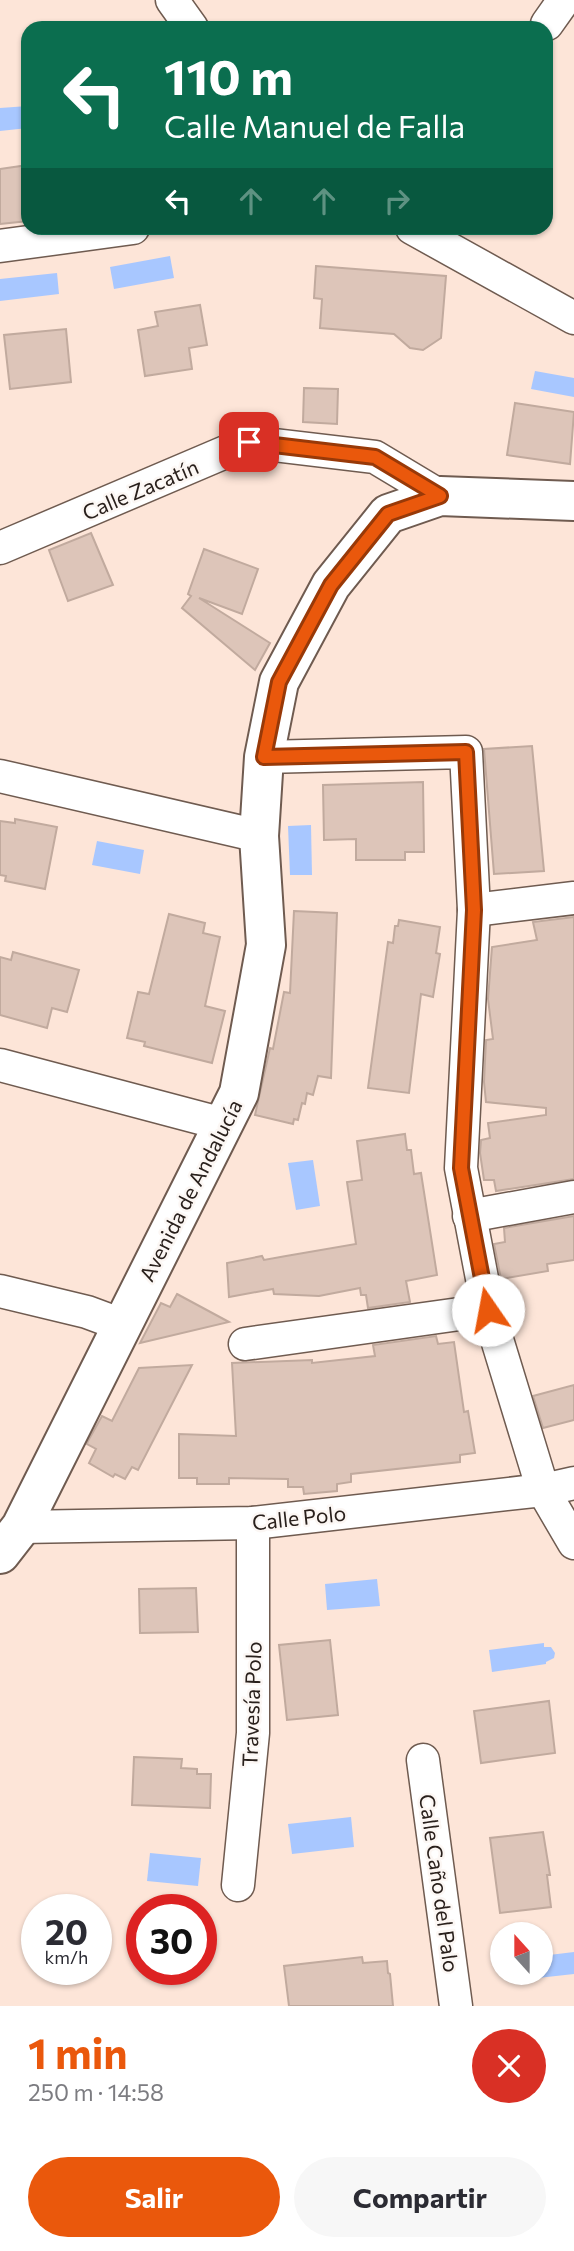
<!DOCTYPE html>
<html lang="es">
<head>
<meta charset="utf-8">
<style>
	body { margin:0; font-family:Commissioner,sans-serif; background:#f7f7f7; color:#2b2b33; height:100vh; display:flex; flex-direction:column; font-size:26px; white-space:nowrap }
	* { box-sizing:border-box; margin:0 }
	p { font-size:23px; color:#7c7c81 }
	.icon { flex:none; width:38px; height:38px; fill:none; stroke:currentColor; stroke-width:2; stroke-linecap:round; stroke-linejoin:round }
	.map { position:relative; height:2006px; overflow:hidden }
	.sheet { display:flex; flex-direction:column; background:#fff; flex:1 }
	.sheet>* { flex:none }
	.hud { position:absolute; left:21px; top:21px; width:532px; height:214px; border-radius:21px; box-shadow:0 2px 5px #0004; background:#0b6e4f; color:#fff; overflow:hidden }
	.needle { width:46px; rotate:339deg }
	.fabs { position:absolute; left:490px; top:1922px; display:grid; gap:14px }
	.fabs a { display:grid; place-items:center; width:63px; height:63px; border-radius:50%; background:#fff; box-shadow:0 2px 5px #0004; font-size:35px }
	.speed { position:absolute; left:21px; top:1894px; display:flex; gap:14px; font-size:35px; font-weight:700; text-align:center }
	.speed>* { display:grid; place-content:center; width:91px; height:91px; border-radius:50%; background:#fff; box-shadow:0 2px 5px #0004; line-height:1 }
	.speed small { font-size:18px; font-weight:400 }
	.speed .limit { border:10px solid #d22; background:#fff; color:#111 }
	.pin { position:absolute; display:grid; place-items:center; width:60px; height:60px; color:#fff; margin:-30px; border-radius:14px; box-shadow:0 4px 10px #0006 }
	.me { position:absolute; width:77px; margin:-38px; rotate:348deg; stroke-linejoin:round; filter:drop-shadow(0 0 5px #0008) }
	.turn { display:flex; align-items:center; gap:24px; height:147px; padding:0 28px; font-size:32px }
	.turn .icon { width:91px; height:91px; stroke-width:2.5 }
	.turn b { display:block; font-size:49px; line-height:60px }
	.lanes { display:flex; align-items:center; height:66px; padding:0 28px; background:#0003; justify-content:center; gap:35px; direction:ltr }
	.lanes .off { opacity:.35 }
	.round { display:grid; place-items:center; flex:none; width:74px; height:74px; border-radius:37px; background:#f7f7f7 }
	.overview { display:flex; align-items:center; justify-content:space-between; height:119px; padding:0 28px }
	h1 { font-size:42px; font-weight:700; line-height:52px; color:#ea580c }
	.button { display:flex; gap:14px; margin-top:auto; padding:14px 28px }
	.button a { flex:1; height:80px; border-radius:42px; background:#ea580c; color:#fff; font-size:28px; font-weight:700; line-height:80px; text-align:center }
	.button a+a { background:#f7f7f7; color:#2b2b33 }
	.map>svg:first-child { display:block }
	.water { fill:#a8c7ff }
	.building { fill:#ddc5b9; stroke:#c1aa9e; stroke-width:2 }
	.lines { fill:none; stroke-linecap:round; stroke-linejoin:round }
	.minor-casing { stroke:#6f5b50; stroke-width:35 }
	.tertiary-casing { stroke:#6f5b50; stroke-width:42 }
	.minor { stroke:#fff; stroke-width:32 }
	.tertiary { stroke:#fff; stroke-width:38 }
	.route-casing { stroke:#983908; stroke-width:18 }
	.route { stroke:#ea580c; stroke-width:12 }
	.labels { text-anchor:middle; dominant-baseline:central; stroke-width:5; stroke-linejoin:round; paint-order:stroke }
	.street-label { font-size:21px; fill:#29201c; stroke:#fcf7f4 }
</style>
</head>
<body>
<div class="map">
<svg width="574" height="2006" viewBox="0 0 574 2006">
	<rect width="100%" height="100%" fill="#fde5d8"/>
	<g class="water">
		<polygon points="28,106 28,128 0,131 0,108"/>
		<polygon points="170,256 174,278 114,289 110,267"/>
		<polygon points="57,273 59,294 0,301 0,279"/>
		<polygon points="535,371 574,378 574,397 531,389"/>
		<polygon points="311,825 312,875 290,875 288,826"/>
		<polygon points="97,841 144,850 140,874 92,865"/>
		<polygon points="313,1160 320,1206 296,1210 288,1163"/>
		<polygon points="377,1579 380,1606 327,1610 325,1584"/>
		<polygon points="544,1643 544,1647 551,1647 555,1653 554,1658 546,1662 546,1664 492,1672 489,1650"/>
		<polygon points="351,1817 354,1847 292,1854 288,1824"/>
		<polygon points="150,1853 201,1858 198,1886 147,1881"/>
		<polygon points="574,1952 574,1974 538,1978 538,1972 541,1972 541,1956"/>
	</g>
	<g class="building">
		<polygon points="28,165 28,221 0,224 0,169"/>
		<polygon points="316,266 446,276 441,338 423,350 410,348 394,334 320,328 322,299 314,298"/>
		<polygon points="200,305 207,345 189,348 192,369 145,376 138,330 158,326 155,312"/>
		<polygon points="66,329 71,382 10,389 4,335"/>
		<polygon points="304,388 338,389 337,424 303,422"/>
		<polygon points="515,403 574,412 570,464 507,455"/>
		<polygon points="91,533 113,585 68,601 49,550"/>
		<polygon points="204,549 258,569 242,614 199,598 270,643 255,670 182,608 191,596 188,594"/>
		<polygon points="532,746 544,871 494,874 484,749"/>
		<polygon points="423,782 424,852 405,852 405,860 356,860 356,839 324,840 323,785"/>
		<polygon points="15,819 57,827 45,889 5,881 6,876 0,875 0,821 15,823"/>
		<polygon points="294,911 337,913 331,1078 318,1076 313,1095 307,1093 305,1104 302,1103 298,1120 294,1119 293,1124 255,1115 270,1048 273,1049 284,992 290,993"/>
		<polygon points="169,914 205,923 203,933 220,937 205,1006 225,1011 212,1063 144,1046 145,1042 127,1038 138,992 149,994"/>
		<polygon points="574,917 574,1179 496,1191 494,1180 484,1180 480,1153 481,1140 490,1138 488,1123 546,1115 546,1108 486,1102 484,1082 486,1040 493,1039 488,999 492,947 537,940 533,922"/>
		<polygon points="399,920 440,927 436,953 440,954 433,997 421,994 409,1093 368,1088 388,942 393,943 395,926 398,926"/>
		<polygon points="13,952 79,970 67,1012 52,1008 47,1028 0,1015 0,957 11,960"/>
		<polygon points="405,1134 407,1150 411,1150 414,1174 421,1173 437,1275 406,1281 410,1302 368,1308 366,1295 361,1295 360,1288 319,1296 274,1294 273,1289 229,1297 227,1263 262,1256 264,1260 286,1256 356,1244 347,1182 362,1180 357,1141"/>
		<polygon points="574,1216 574,1260 547,1264 548,1271 501,1279 494,1244 505,1242 504,1228"/>
		<polygon points="177,1294 229,1322 140,1343 161,1303 170,1307"/>
		<polygon points="436,1336 438,1344 454,1342 464,1412 468,1411 475,1453 460,1455 460,1462 351,1474 351,1482 337,1484 337,1491 304,1494 303,1487 288,1487 288,1479 229,1478 229,1484 197,1484 197,1478 179,1478 179,1434 236,1436 232,1363 312,1360 312,1363 375,1356 373,1345"/>
		<polygon points="192,1365 138,1470 132,1467 125,1479 115,1474 113,1477 89,1463 96,1449 87,1444 88,1441 102,1416 112,1421 139,1368"/>
		<polygon points="574,1385 574,1420 543,1428 533,1396"/>
		<polygon points="196,1588 198,1632 140,1633 139,1589"/>
		<polygon points="330,1640 338,1715 287,1720 279,1645"/>
		<polygon points="549,1701 555,1753 481,1763 474,1711"/>
		<polygon points="134,1757 182,1759 181,1768 197,1769 197,1774 211,1774 210,1808 132,1805"/>
		<polygon points="543,1832 550,1875 547,1875 551,1907 500,1913 490,1838"/>
		<polygon points="362,1957 363,1963 387,1961 388,1973 390,1974 393,2006 289,2006 284,1966"/>
	</g>
	<g class="lines">
		<g class="minor-casing">
			<g id="minor">
				<polyline points="172,0 192,28"/>
				<polyline points="547,24 564,0"/>
				<polyline points="412,228 574,318"/>
				<polyline points="0,246 133,228"/>
				<polyline points="0,548 249,442 375,457 440,496"/>
				<polyline points="264,757 466,752 474,910 461,1168 488,1310 543,1490 574,1543"/>
				<polyline points="0,776 259,836"/>
				<polyline points="474,910 574,898"/>
				<polyline points="0,1065 223,1124"/>
				<polyline points="469,1216 574,1197"/>
				<polyline points="0,1291 87,1312 122,1325"/>
				<polyline points="245,1344 488,1310"/>
				<polyline points="21,1527 253,1523 543,1490 574,1483"/>
				<polyline points="423,1760 456,2006"/>
				<polyline points="238,1885 253,1733 253,1523"/>
			</g>
		</g>
		<g class="tertiary-casing">
			<polyline id="tertiary" points="0,1554 21,1527 239,1093 266,945 259,836 264,757 279,682 331,585 388,514 440,496 574,501"/>
		</g>
		<use href="#minor" class="minor"/>
		<use href="#tertiary" class="tertiary"/>
	</g>
	<g class="lines">
		<g class="route-casing">
			<polyline id="route" points="249,442 375,457 440,496 388,514 331,585 279,682 264,757 466,752 474,910 461,1168 488,1310"/>
		</g>
		<use href="#route" class="route"/>
	</g>
	<g class="labels">
		<g class="street-label">
			<text transform="translate(140 489) rotate(-23)">Calle Zacatín</text>
			<text transform="translate(190 1190) rotate(-63)">Avenida de Andalucía</text>
			<text transform="translate(299 1517) rotate(-6)">Calle Polo</text>
			<text transform="translate(251 1704) rotate(-88)">Travesía Polo</text>
			<text transform="translate(440 1883) rotate(82)">Calle Caño del Palo</text>
		</g>
	</g>
</svg>
<div class="fabs">
<a><svg class="needle" viewBox="-14 -14 28 28"><path d="M0-13l5 13h-10z" fill="#e53935"/><path d="M0 13l5-13h-10z" fill="#7c7c81"/></svg></a>
</div>
<div class="speed"><div>20<small>km/h</small></div><div class="limit">30</div></div>
<div class="pin" style="left:249px;top:442px;background:#d93025"><svg class="icon" aria-label="arrive" viewBox="0 0 24 24"><path d="M6 21V4h12l-3 4 3 4H6"/></svg></div>
<svg class="me" style="left:488px;top:1310px" viewBox="-20 -20 40 40"><circle r="19" fill="#fff"/><path d="M0-13L10 11 0 6-10 11z" fill="#ea580c"/></svg>
<div class="hud">
<div class="turn"><svg class="icon" aria-label="left" viewBox="0 0 24 24"><path d="M17 20v-9H6M10 6l-5 5 5 5"/></svg><div><b>110 m</b>Calle Manuel de Falla</div></div>
<div class="lanes"><svg class="icon" aria-label="left" viewBox="0 0 24 24"><path d="M17 20v-9H6M10 6l-5 5 5 5"/></svg><svg class="icon off" aria-label="ahead" viewBox="0 0 24 24"><path d="M12 20V5M6 11l6-6 6 6"/></svg><svg class="icon off" aria-label="ahead" viewBox="0 0 24 24"><path d="M12 20V5M6 11l6-6 6 6"/></svg><svg class="icon off" aria-label="right" viewBox="0 0 24 24"><path d="M7 20v-9h11M14 6l5 5-5 5"/></svg></div>
</div>
</div>
<section class="sheet">
<div class="overview"><div><h1>1 min</h1><p>250 m · 14:58</p></div><a class="round" style="background:#d93025;color:#fff"><svg class="icon" aria-label="close" viewBox="0 0 24 24"><path d="M6 6l12 12M18 6L6 18"/></svg></a></div>
<div class="button"><a>Salir</a><a>Compartir</a></div>
</section>
</body>
</html>
